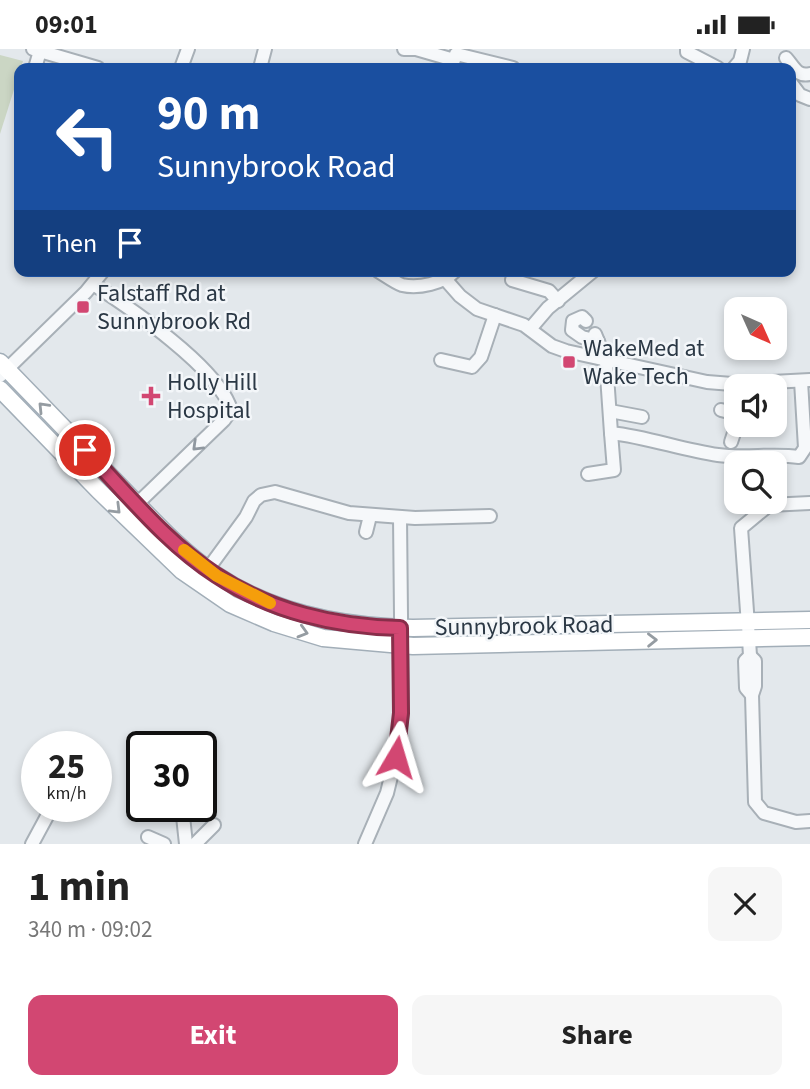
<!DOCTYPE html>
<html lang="en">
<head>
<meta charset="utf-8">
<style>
	body { margin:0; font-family:"Source Sans 3",sans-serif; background:#f6f6f6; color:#222; height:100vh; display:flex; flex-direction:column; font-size:26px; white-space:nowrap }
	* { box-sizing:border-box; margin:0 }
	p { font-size:23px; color:#767676 }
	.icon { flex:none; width:38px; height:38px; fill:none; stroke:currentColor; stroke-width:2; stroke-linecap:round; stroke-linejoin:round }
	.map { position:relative; height:795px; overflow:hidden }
	.sheet { display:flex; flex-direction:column; background:#fff; flex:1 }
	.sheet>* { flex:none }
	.top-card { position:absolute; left:14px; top:14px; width:782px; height:214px; border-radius:14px; box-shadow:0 4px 10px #0003; background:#1a4fa0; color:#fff; overflow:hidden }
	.needle { width:46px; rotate:135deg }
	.buttons { position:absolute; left:724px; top:248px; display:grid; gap:14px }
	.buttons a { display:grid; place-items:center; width:63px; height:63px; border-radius:14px; background:#fff; box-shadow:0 4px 10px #0003; font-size:35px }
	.speed { position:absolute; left:21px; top:682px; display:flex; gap:14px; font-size:35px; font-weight:700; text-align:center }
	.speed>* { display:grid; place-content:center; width:91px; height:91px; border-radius:50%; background:#fff; box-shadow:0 4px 10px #0003; line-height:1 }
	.speed small { font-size:18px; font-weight:400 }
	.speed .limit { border:4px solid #111; border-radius:10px; background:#fff; color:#111 }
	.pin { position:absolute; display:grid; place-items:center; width:60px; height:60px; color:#fff; margin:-30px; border:4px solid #fff; border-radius:50%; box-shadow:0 2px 7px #0007 }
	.me { position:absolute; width:77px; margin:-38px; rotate:7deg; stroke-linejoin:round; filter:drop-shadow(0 0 5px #0008) }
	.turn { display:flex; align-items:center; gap:24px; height:147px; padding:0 28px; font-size:32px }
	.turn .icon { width:91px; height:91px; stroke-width:2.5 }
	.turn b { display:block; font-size:49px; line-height:60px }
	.then { display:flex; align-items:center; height:66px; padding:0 28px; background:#0003; gap:14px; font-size:26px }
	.round { display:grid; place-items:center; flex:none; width:74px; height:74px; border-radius:14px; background:#f6f6f6 }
	.headline { display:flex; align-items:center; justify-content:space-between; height:119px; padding:0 28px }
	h1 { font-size:42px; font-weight:700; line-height:52px }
	.action { display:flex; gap:14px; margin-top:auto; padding:14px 28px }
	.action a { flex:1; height:80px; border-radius:14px; background:#d24772; color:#fff; font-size:28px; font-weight:700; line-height:80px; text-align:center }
	.action a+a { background:#f6f6f6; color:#222 }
	.status { display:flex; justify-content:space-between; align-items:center; height:49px; padding:0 35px; background:#fff; direction:ltr }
	.status svg { height:19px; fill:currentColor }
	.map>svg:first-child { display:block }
	.green { fill:#cbd6c4 }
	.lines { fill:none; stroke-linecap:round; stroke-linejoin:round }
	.minor-casing { stroke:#a8b0b7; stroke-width:16 }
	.major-casing { stroke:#a2aeb8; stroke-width:19 }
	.minor { stroke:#f6f8fa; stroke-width:12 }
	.major { stroke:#fff; stroke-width:16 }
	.oneway { stroke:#959ca2 }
	.oneway2 { stroke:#9098a0 }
	.route-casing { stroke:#882e4a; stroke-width:18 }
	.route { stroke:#d24772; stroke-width:12 }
	.slow { stroke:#f59e0b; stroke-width:12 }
	.poi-dot { fill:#d24772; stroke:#f3f6f9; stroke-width:2.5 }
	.labels { text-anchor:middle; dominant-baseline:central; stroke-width:5; stroke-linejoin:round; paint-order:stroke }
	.poi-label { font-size:24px; fill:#2b3845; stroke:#f3f6f9; text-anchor:start }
	.street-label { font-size:24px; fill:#2b3845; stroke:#f3f6f9 }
</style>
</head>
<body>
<div class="status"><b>09:01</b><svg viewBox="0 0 49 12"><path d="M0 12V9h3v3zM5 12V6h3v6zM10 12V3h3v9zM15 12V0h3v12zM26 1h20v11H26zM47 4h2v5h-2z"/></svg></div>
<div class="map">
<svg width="810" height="795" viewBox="0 0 810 795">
	<rect width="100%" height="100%" fill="#e3e8ec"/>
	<polygon class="green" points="0,6 23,12 0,85"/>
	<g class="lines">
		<g class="minor-casing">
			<g id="minor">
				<polyline points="33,0 98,19"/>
				<polyline points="404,0 416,0 454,11"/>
				<polyline points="687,0 687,3 718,19"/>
				<polyline points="456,5 513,19"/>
				<path d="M 786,9 C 794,18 797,28 810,25"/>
				<polyline points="35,19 40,2"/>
				<polyline points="181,19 188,0"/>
				<polyline points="260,19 265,0"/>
				<polyline points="734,19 740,12 743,0"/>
				<polyline points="791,34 800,46 810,50"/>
				<path d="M 378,222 C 385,226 394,233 402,236 C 419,240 443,234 455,222"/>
				<polyline points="438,222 460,247 477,260 524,276 552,297 566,302 707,333 732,335 810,331"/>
				<polyline points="514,222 512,231 549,242 558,252"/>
				<path d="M 93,235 C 130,259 219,319 231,361 L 224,371 L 137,455"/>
				<polyline points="586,272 582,268 573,272 572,281 582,288 598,292"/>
				<polyline points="530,280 548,259 593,222"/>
				<path d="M 595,285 L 606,312 L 611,384 C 648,388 682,401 718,406 C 744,410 772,404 799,408 L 805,399 L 801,332"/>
				<polyline points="441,311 472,318 481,308 495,266"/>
				<polyline points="0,327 86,243 103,222"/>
				<polyline points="721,361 737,365"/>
				<polyline points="610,362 642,368"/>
				<polyline points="731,393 737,375"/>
				<polyline points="588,425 614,421 611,384"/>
				<polyline points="366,483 370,467"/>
				<polyline points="208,520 246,468 254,452 261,446 275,443 349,464 415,469 490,467"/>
				<polyline points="750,607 755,612 755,637 752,646 755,753 764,764 796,773 810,772"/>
				<polyline points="752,646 746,639 745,612 750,607 749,590 741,479 769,456 810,454"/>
				<polyline points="182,758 186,795"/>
				<polyline points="148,788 164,795"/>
				<polyline points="32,795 52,758"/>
				<polyline points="195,795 214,776"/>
				<polyline points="365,795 387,744 396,707 402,664 400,468"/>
			</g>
		</g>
		<g class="major-casing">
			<g id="major">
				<path d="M 0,313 C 40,354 79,395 119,436 C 149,467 179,501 216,526 C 274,565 345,578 413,579 L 810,571"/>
				<polyline points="0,340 98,441 182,522 230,555 274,574 323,589 413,597 810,588"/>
			</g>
		</g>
		<use href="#minor" class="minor"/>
		<use href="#major" class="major"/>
	</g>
	<defs><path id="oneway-chevron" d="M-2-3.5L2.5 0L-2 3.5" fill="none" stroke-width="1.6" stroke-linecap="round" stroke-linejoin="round" transform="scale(1.75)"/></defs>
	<g class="oneway">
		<use href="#oneway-chevron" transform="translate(43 358) rotate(-134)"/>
		<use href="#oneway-chevron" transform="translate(116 460) rotate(45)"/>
		<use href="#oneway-chevron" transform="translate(303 583) rotate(16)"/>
		<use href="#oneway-chevron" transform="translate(652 591) rotate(-1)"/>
	</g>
	<use class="oneway2" href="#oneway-chevron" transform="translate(197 397) rotate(136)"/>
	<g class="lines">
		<g class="route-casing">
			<path id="route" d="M 85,401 C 126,443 166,494 216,526 C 270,562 336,578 400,579 L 401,664 L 396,708"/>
		</g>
		<use href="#route" class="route"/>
		<polyline class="slow" points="184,501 217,527 270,554"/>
	</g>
	<g class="poi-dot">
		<rect x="76" y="251" width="14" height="14" rx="3.5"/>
		<rect x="562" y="306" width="14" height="14" rx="3.5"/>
		<path d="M147.5 336.5h7v7h7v7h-7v7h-7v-7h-7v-7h7z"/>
	</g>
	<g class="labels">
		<g class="poi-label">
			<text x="97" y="244">Falstaff Rd at<tspan x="97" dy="28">Sunnybrook Rd</tspan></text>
			<text x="583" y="299">WakeMed at<tspan x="583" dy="28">Wake Tech</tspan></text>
			<text x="167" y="333">Holly Hill<tspan x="167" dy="28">Hospital</tspan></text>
		</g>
		<g class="street-label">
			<text transform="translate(524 577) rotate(-1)">Sunnybrook Road</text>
		</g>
	</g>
</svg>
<div class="buttons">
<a><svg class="needle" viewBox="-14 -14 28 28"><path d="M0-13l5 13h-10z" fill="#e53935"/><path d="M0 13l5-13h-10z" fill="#767676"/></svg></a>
<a><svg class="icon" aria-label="sound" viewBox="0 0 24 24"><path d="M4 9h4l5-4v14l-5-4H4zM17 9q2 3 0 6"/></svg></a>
<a><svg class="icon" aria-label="search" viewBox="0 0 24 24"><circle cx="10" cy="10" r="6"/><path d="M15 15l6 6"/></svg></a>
</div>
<div class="speed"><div>25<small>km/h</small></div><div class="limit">30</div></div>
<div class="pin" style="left:85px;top:401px;background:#d93025"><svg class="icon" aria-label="arrive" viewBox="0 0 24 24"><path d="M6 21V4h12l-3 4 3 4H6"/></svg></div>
<svg class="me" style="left:396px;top:708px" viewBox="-20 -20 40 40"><path d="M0-17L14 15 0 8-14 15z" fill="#d24772" stroke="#fff" stroke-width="4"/></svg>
<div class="top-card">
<div class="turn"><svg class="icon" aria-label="left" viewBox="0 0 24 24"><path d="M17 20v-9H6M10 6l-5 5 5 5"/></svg><div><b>90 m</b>Sunnybrook Road</div></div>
<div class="then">Then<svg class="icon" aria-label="arrive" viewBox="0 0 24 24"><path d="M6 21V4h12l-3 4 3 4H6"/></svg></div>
</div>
</div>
<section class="sheet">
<div class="headline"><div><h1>1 min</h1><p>340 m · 09:02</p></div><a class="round"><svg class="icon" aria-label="close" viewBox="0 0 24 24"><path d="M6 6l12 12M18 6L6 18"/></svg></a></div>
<div class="action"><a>Exit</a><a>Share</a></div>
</section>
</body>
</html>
